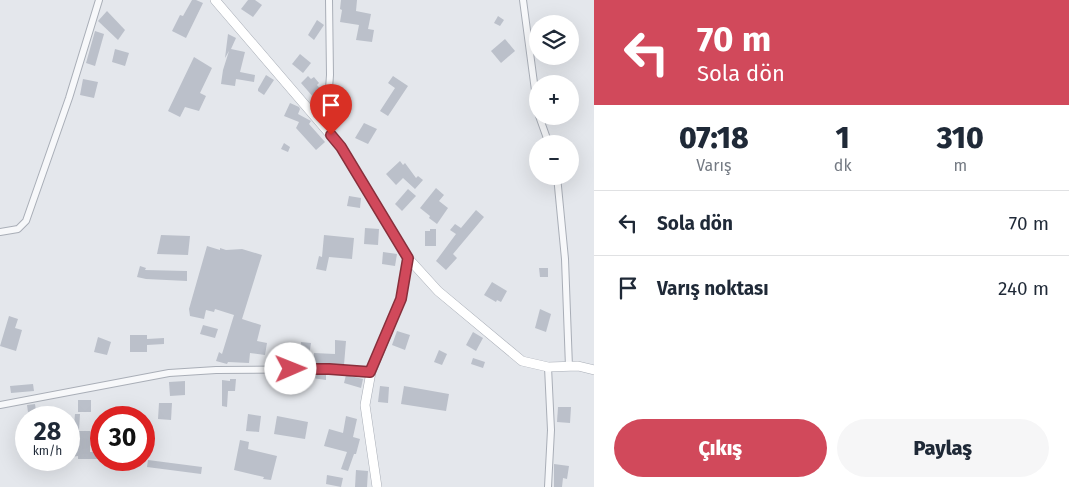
<!DOCTYPE html>
<html lang="tr">
<head>
<meta charset="utf-8">
<style>
	body { margin:0; font-family:"Fira Sans",sans-serif; background:#f6f6f7; color:#1f2937; height:100vh; display:flex; flex-direction:column; font-size:19px; white-space:nowrap }
	* { box-sizing:border-box; margin:0 }
	p { font-size:16px; color:#747a83 }
	.icon { flex:none; width:28px; height:28px; fill:none; stroke:currentColor; stroke-width:2; stroke-linecap:round; stroke-linejoin:round }
	.map { position:relative; flex:1; overflow:hidden }
	.drawer { display:flex; flex-direction:column; background:#fff; width:475px }
	.drawer>* { flex:none }
	.banner { background:#d1495b; color:#fff; overflow:hidden }
	.fabs { position:absolute; left:529px; top:15px; display:grid; gap:10px }
	.fabs a { display:grid; place-items:center; width:50px; height:50px; border-radius:50%; background:#fff; box-shadow:0 5px 20px #0002; font-size:25px }
	.speed { position:absolute; left:15px; top:406px; display:flex; gap:10px; font-size:25px; font-weight:700; text-align:center }
	.speed>* { display:grid; place-content:center; width:65px; height:65px; border-radius:50%; background:#fff; box-shadow:0 5px 20px #0002; line-height:1 }
	.speed small { font-size:12px; font-weight:400 }
	.speed .limit { border:8px solid #d22; background:#fff; color:#111 }
	.pin { position:absolute; display:grid; place-items:center; width:42px; height:42px; color:#fff; margin:-51px -21px; border-radius:50% 50% 50% 0; rotate:-45deg; box-shadow:0 0 5px #0007 }
	.pin .icon { rotate:45deg }
	.me { position:absolute; width:55px; margin:-28px; rotate:89deg; stroke-linejoin:round; filter:drop-shadow(0 0 4px #0008) }
	.turn { display:flex; align-items:center; gap:18px; height:105px; padding:0 20px; font-size:22px }
	.turn .icon { width:65px; height:65px; stroke-width:2.5 }
	.turn b { display:block; font-size:35px; line-height:42px }
	.eta { display:flex; justify-content:space-evenly; align-items:center; height:85px; text-align:center }
	.eta b { font-size:30px; font-weight:800; line-height:35px }
	.cta { display:flex; gap:10px; margin-top:auto; padding:10px 20px }
	.cta a { flex:1; height:58px; border-radius:30px; background:#d1495b; color:#fff; font-size:20px; font-weight:800; line-height:58px; text-align:center }
	.cta a+a { background:#f6f6f7; color:#1f2937 }
	ul { padding:0; list-style:none }
	li { display:flex; align-items:center; gap:15px; height:65px; padding:0 20px; border-top:1px solid #e0e1e3 }
	li div { flex:1 }
	li b { display:block; font-size:19px }
	li em { font-style:normal }
	main { display:flex; flex:1; min-height:0 }
	.map>svg:first-child { display:block }
	.building { fill:#bbc0ca }
	.lines { fill:none; stroke-linecap:round; stroke-linejoin:round }
	.street-casing { stroke:#a9aeb7; stroke-width:8 }
	.secondary-casing { stroke:#a9aeb7; stroke-width:10 }
	.street { stroke:#f7f8fa; stroke-width:6 }
	.secondary { stroke:#fff; stroke-width:9 }
	.route-casing { stroke:#882f3b; stroke-width:12 }
	.route { stroke:#d1495b; stroke-width:9 }
</style>
</head>
<body>
<main>
<div class="map">
<svg width="594" height="487" viewBox="0 0 594 487">
	<rect width="100%" height="100%" fill="#e4e7ec"/>
	<g class="building">
		<polygon points="192,0 196,0 203,3 186,38 172,31 180,15 183,16"/>
		<polygon points="248,0 255,0 262,5 253,17 241,9"/>
		<polygon points="341,0 357,0 356,11 371,14 368,29 374,30 372,42 356,40 359,25 340,22 342,10 340,9"/>
		<polygon points="107,11 125,30 118,40 98,21"/>
		<polygon points="498,16 504,20 500,26 494,23"/>
		<polygon points="317,20 324,25 314,40 308,35"/>
		<polygon points="95,31 104,34 95,66 86,63"/>
		<polygon points="228,34 236,38 231,49 245,52 240,72 255,75 254,82 236,79 235,86 221,84 223,70 229,51 225,58"/>
		<polygon points="505,39 515,51 501,63 491,51"/>
		<polygon points="115,49 129,53 125,66 112,62"/>
		<polygon points="300,54 311,63 303,73 292,64"/>
		<polygon points="194,57 212,68 200,93 206,96 199,111 185,107 180,117 168,111"/>
		<polygon points="266,75 274,80 264,95 258,91 258,89"/>
		<polygon points="308,76 311,79 314,77 319,83 317,85 322,91 314,98 301,83"/>
		<polygon points="393,76 408,86 388,116 380,111 395,88 388,83"/>
		<polygon points="83,79 98,82 94,98 80,95"/>
		<polygon points="290,103 299,107 300,109 298,114 311,121 309,124 325,142 316,150 296,128 299,122 284,116"/>
		<polygon points="364,123 377,129 368,144 355,138"/>
		<polygon points="284,143 290,147 288,152 281,149"/>
		<polygon points="400,161 403,165 405,163 416,178 418,176 423,180 415,189 403,178 396,185 386,174"/>
		<polygon points="436,188 444,195 439,201 448,208 437,224 429,218 430,216 420,208"/>
		<polygon points="408,189 416,196 402,211 395,204"/>
		<polygon points="349,196 361,198 360,208 347,206"/>
		<polygon points="476,210 484,217 453,254 457,258 446,270 436,261 456,234 450,230 455,224 461,228"/>
		<polygon points="365,228 379,229 378,245 364,244"/>
		<polygon points="430,229 436,229 436,246 425,246 425,231 430,231"/>
		<polygon points="161,235 190,236 188,255 157,254"/>
		<polygon points="324,235 354,238 352,259 329,257 326,271 316,269 319,256 322,257"/>
		<polygon points="207,246 220,250 220,248 226,250 242,249 262,255 242,319 261,325 257,341 267,343 265,355 250,353 249,363 228,362 227,364 216,361 219,352 222,354 234,315 215,309 214,312 206,310 204,319 190,316 189,309"/>
		<polygon points="383,252 397,254 395,266 382,264"/>
		<polygon points="140,266 146,268 145,270 187,271 187,281 146,279 137,277"/>
		<polygon points="539,268 548,268 548,277 540,277"/>
		<polygon points="492,282 507,291 501,302 497,300 496,302 484,295"/>
		<polygon points="540,309 551,314 546,332 535,328"/>
		<polygon points="9,316 18,319 15,328 22,330 16,351 0,346"/>
		<polygon points="203,325 218,329 215,338 200,334"/>
		<polygon points="397,331 410,335 405,350 392,345"/>
		<polygon points="473,332 483,338 476,351 466,345"/>
		<polygon points="130,335 147,335 147,339 164,338 164,344 147,345 147,352 130,352"/>
		<polygon points="98,337 111,342 107,355 94,352"/>
		<polygon points="335,340 346,341 344,365 314,364 314,353 335,354"/>
		<polygon points="301,342 311,343 309,356 300,355"/>
		<polygon points="439,350 447,354 442,365 434,362"/>
		<polygon points="473,358 485,362 483,368 471,364"/>
		<rect x="288" y="374" width="13" height="9"/>
		<polygon points="312,374 326,374 326,380 312,378"/>
		<polygon points="346,375 363,379 361,388 344,383"/>
		<polygon points="230,379 236,379 235,391 228,391 227,407 222,406 222,380 230,381"/>
		<polygon points="185,381 185,395 170,396 169,382"/>
		<polygon points="33,384 34,391 11,393 10,386"/>
		<polygon points="380,386 389,387 388,403 378,402"/>
		<polygon points="404,386 449,394 446,411 401,404"/>
		<rect x="78" y="400" width="13" height="12"/>
		<polygon points="159,403 172,403 171,420 158,419"/>
		<polygon points="35,404 36,411 28,412 27,405"/>
		<polygon points="558,407 571,407 570,423 557,422"/>
		<polygon points="75,414 80,414 79,431 90,431 90,452 101,452 101,459 78,459 78,456 72,457 72,425 74,425"/>
		<polygon points="248,414 261,416 259,432 246,431"/>
		<polygon points="277,416 308,422 305,439 274,434"/>
		<polygon points="346,416 357,419 353,437 360,439 356,454 354,454 348,471 341,469 347,452 324,446 329,429 343,433"/>
		<polygon points="240,440 249,442 248,449 277,456 271,480 263,479 264,477 234,470"/>
		<polygon points="148,460 202,467 201,474 147,467"/>
		<polygon points="554,464 569,466 567,479 563,478 562,487 554,487"/>
		<polygon points="356,470 368,471 367,487 355,487"/>
		<polygon points="327,475 343,478 341,487 326,484"/>
	</g>
	<g class="lines">
		<g class="street-casing">
			<g id="street">
				<polyline points="523,0 538,113"/>
				<polyline points="539,116 549,144"/>
				<polyline points="320,122 328,102 330,75 329,0"/>
				<polyline points="557,176 565,259 569,367"/>
				<polyline points="0,232 18,229 26,221 69,98 99,0"/>
				<polyline points="0,405 169,373 216,370 329,369 371,372"/>
				<polyline points="548,487 551,430 548,367"/>
			</g>
		</g>
		<g class="secondary-casing">
			<g id="secondary">
				<polyline points="215,0 341,147 408,258 438,291 522,361 548,367 578,366 594,370"/>
				<polyline points="377,487 365,405 371,372 401,299 408,258"/>
			</g>
		</g>
		<use href="#street" class="street"/>
		<use href="#secondary" class="secondary"/>
	</g>
	<g class="lines">
		<g class="route-casing">
			<polyline id="route" points="291,369 329,369 370,372 401,299 408,258 341,147 331,135"/>
		</g>
		<use href="#route" class="route"/>
	</g>
</svg>
<div class="fabs">
<a><svg class="icon" aria-label="layers" viewBox="0 0 24 24"><path d="M12 4l9 5-9 5-9-5zM3 14l9 5 9-5"/></svg></a>
<a>+</a>
<a>−</a>
</div>
<div class="speed"><div>28<small>km/h</small></div><div class="limit">30</div></div>
<div class="pin" style="left:331px;top:135px;background:#d93025"><svg class="icon" aria-label="arrive" viewBox="0 0 24 24"><path d="M6 21V4h12l-3 4 3 4H6"/></svg></div>
<svg class="me" style="left:291px;top:369px" viewBox="-20 -20 40 40"><circle r="19" fill="#fff"/><path d="M0-13L10 11 0 6-10 11z" fill="#d1495b"/></svg>
</div>
<section class="drawer">
<div class="banner">
<div class="turn"><svg class="icon" aria-label="left" viewBox="0 0 24 24"><path d="M17 20v-9H6M10 6l-5 5 5 5"/></svg><div><b>70 m</b>Sola dön</div></div>
</div>
<div class="eta">
<div><b>07:18</b><p>Varış</p></div>
<div><b>1</b><p>dk</p></div>
<div><b>310</b><p>m</p></div>
</div>
<ul>
<li><svg class="icon" aria-label="left" viewBox="0 0 24 24"><path d="M17 20v-9H6M10 6l-5 5 5 5"/></svg><div><b>Sola dön</b></div><em>70 m</em></li>
<li><svg class="icon" aria-label="arrive" viewBox="0 0 24 24"><path d="M6 21V4h12l-3 4 3 4H6"/></svg><div><b>Varış noktası</b></div><em>240 m</em></li>
</ul>
<div class="cta"><a>Çıkış</a><a>Paylaş</a></div>
</section>
</main>
</body>
</html>
